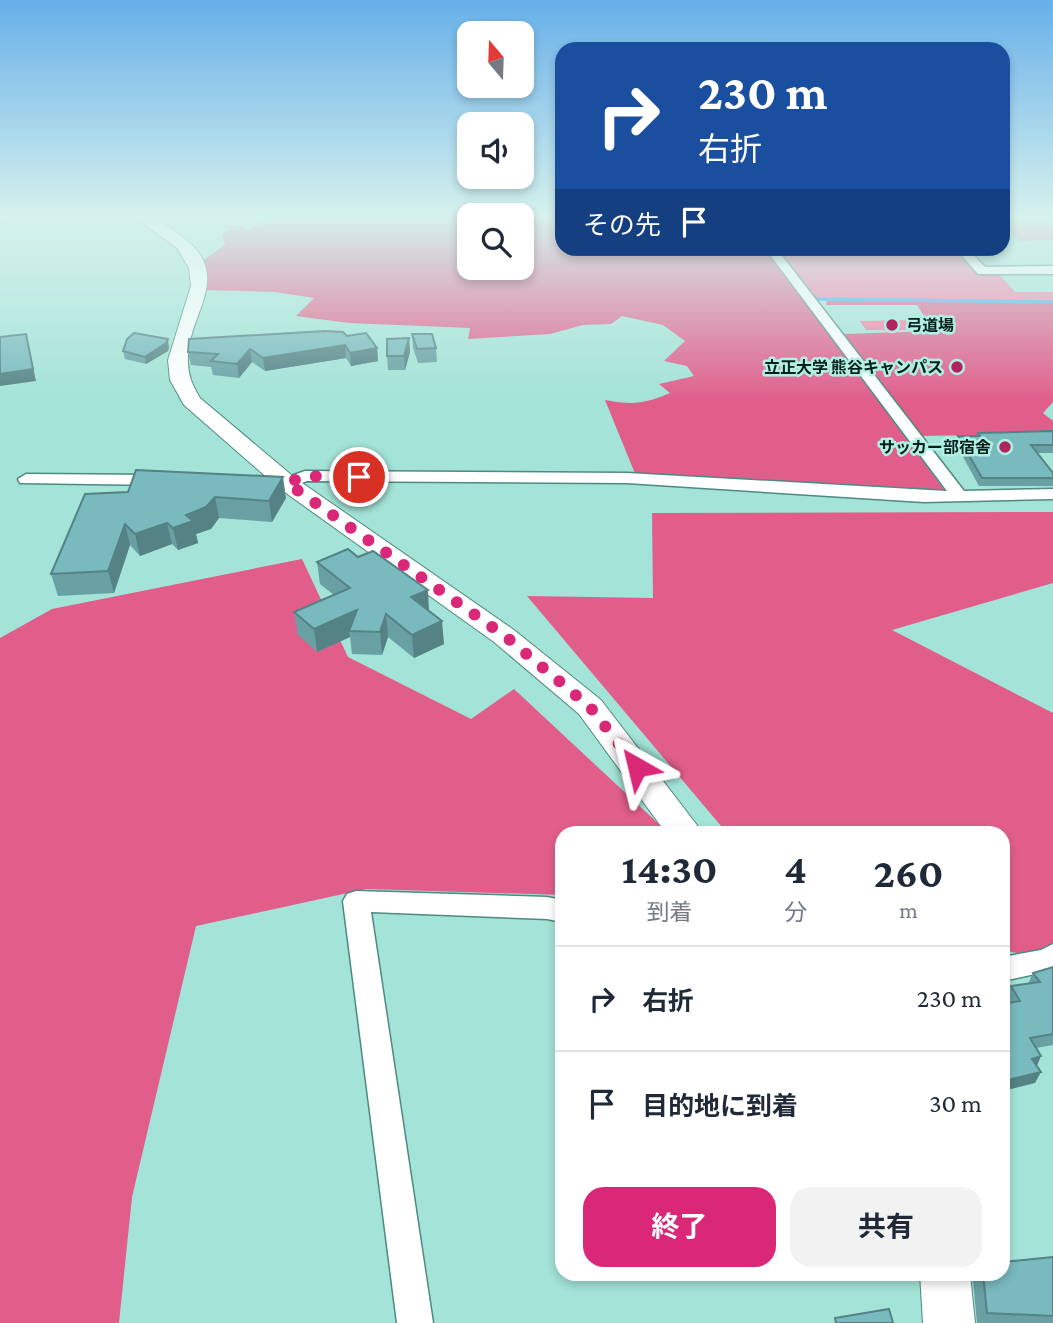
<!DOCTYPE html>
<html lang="ja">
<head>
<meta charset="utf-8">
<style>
	body { margin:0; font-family:"Crimson Pro","Noto Sans JP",serif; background:#f2f2f3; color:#1f2937; height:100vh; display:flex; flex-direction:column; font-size:26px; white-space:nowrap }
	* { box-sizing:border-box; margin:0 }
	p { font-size:23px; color:#747a83 }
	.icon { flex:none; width:38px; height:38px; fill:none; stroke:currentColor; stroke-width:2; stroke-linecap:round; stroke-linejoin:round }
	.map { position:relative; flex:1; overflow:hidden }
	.drawer { position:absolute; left:555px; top:826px; width:455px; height:455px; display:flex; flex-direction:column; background:#fff; border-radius:21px; box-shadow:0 4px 10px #0003 }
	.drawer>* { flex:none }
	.banner { position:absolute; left:555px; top:42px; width:455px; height:214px; border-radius:21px; box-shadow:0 4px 10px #0003; background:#1a4fa0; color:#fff; overflow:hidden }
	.needle { width:46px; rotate:341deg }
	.controls { position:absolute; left:457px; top:21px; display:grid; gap:14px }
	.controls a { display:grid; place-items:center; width:77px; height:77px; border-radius:14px; background:#fff; box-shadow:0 4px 10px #0003; font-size:35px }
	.pin { position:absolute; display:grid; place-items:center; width:60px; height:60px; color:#fff; margin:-30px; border:4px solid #fff; border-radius:50%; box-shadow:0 2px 7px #0007 }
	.me { position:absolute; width:77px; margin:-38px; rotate:323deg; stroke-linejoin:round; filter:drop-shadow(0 0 5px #0008) }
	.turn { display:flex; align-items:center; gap:24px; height:147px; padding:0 28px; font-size:32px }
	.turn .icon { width:91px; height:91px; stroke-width:2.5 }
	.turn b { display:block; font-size:49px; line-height:60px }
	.then { display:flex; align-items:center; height:66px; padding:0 28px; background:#0003; gap:14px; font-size:26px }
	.eta { display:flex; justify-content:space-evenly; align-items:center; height:119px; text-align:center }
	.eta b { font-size:42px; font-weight:700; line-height:49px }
	.primary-button { display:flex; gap:14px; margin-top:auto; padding:14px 28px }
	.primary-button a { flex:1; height:80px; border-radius:21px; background:#db2777; color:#fff; font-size:28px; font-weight:700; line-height:80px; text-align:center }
	.primary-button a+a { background:#f2f2f3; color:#1f2937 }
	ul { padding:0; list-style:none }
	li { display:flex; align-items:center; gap:21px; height:105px; padding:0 28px; border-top:2px solid #e0e1e3 }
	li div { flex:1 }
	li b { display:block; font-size:26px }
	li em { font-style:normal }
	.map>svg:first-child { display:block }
	.green { fill:#f87ba3 }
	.forest { fill:#e15e8b }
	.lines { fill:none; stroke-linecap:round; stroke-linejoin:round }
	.stream { stroke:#46aaec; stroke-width:3.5 }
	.street-casing { stroke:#4d8a7f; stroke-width:3 }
	.secondary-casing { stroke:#4d8a7f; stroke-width:2 }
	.street { fill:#fff; fill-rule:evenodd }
	.secondary { fill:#fff; fill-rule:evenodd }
	.wall { fill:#68a0a3 }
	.shaded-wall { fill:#558285 }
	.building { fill:#79babe; stroke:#558285; stroke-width:2 }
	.route { stroke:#db2777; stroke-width:12; stroke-dasharray:0 21.6 }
	.poi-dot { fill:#b1245f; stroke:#b1f0e4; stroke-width:2.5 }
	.labels { text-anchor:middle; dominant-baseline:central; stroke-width:5; stroke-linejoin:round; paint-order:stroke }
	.far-poi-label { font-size:16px; font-weight:bold; fill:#051f1b; stroke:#b1f0e4; text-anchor:end }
</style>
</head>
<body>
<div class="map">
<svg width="1053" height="1323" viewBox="0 0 1053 1323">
	<rect width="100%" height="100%" fill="#a4e3d7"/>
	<g class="green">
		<polygon points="1003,223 1053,223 1053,240 1019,241"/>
		<polygon points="771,249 956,249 981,273 1053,272 1000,275 1015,292 1053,292 1053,302 812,299"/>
		<polygon points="918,320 926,330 866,330 860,321"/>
	</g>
	<g class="forest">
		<path d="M 275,216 L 469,216 L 469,268 L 522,268 L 522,216 L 562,216 L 562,248 L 766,249 L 948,495 L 636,476 L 605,400 C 633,405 644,404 670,393 L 659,384 L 694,376 L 687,366 L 664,361 L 685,341 L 663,325 L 622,316 L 611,324 L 583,325 L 550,334 L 468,339 L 470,328 L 349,323 L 296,316 L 314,298 L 275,292 L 205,290 L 201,262 L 225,245 L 222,235 L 230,230 L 224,225 L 242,225 L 246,230 Z"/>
		<polygon points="827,299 1053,302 1053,402 1043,413 1053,421 1053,434 918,436 844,334 934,331 917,305 826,305"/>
		<polygon points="1053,512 1053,583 892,630 1053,713 1053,949 1049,960 1003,950 1003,833 727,833 527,596 653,598 652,513"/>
		<polygon points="302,559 348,657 471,719 514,689 662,827 665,833 562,833 562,895 366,889 196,926 132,1197 119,1323 0,1323 0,638 52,609"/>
	</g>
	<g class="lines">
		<polyline class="stream" points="810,299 1053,302"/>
		<g class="street-casing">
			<g id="street">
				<polygon points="0,216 37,216 32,219 0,220"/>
				<path d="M 765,248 L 776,248 L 964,491 L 1053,489 L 1053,499 L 924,502 L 627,483 L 307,481 C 293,487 273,493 261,482 L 269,477 L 285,478 L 305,471 L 627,473 L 947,491 Z"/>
				<polygon points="955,248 967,248 985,267 1053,266 1053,274 978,274"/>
				<polygon points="26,474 160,475 168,480 160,485 20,483 18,479"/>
				<polygon points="356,891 547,897 562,900 562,922 547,919 371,912 433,1323 397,1323 343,901 347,894"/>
				<polygon points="1053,944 1053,970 1003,981 1003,957 1041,950"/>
			</g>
		</g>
		<g class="secondary-casing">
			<g id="secondary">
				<path d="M 133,216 C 151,216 162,222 177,233 C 239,275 186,312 188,362 C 188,376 193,386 200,398 L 295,478 L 514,630 L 601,700 L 703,833 L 666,833 L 579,714 L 494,642 L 279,488 L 184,405 L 170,380 L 168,360 L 191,286 L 189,268 L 177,248 Z"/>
				<polygon points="920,1274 970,1274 975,1323 923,1323"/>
			</g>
		</g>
		<use href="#street" class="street"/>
		<use href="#secondary" class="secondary"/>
	</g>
	<g class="wall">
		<polygon points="412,334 436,348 437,362 418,363 413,348"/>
		<polygon points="347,336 377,348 378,361 351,366 346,358 265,371 252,362 239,378 213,375 211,367 191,365 188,352"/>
		<polygon points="409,338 410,352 405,370 388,370 387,356"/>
		<polygon points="169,347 168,351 146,364 125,359 123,351"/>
		<polygon points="1053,431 1053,453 1037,453 1053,473 1053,486 979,486 956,444 958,436 978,436 978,433"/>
		<polygon points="85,494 286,498 272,522 219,518 211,529 196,534 198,543 178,550 172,544 140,556 130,545 114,593 58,596 51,574"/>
		<polygon points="317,562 429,611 444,644 414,658 388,637 382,655 352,654 350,637 317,652 298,635 294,612 334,595 320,584"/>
		<polygon points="1053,967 1053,1045 1036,1048 1037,1066 1035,1083 1009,1003 1006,998 1011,986 1028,984 1033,973"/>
		<polygon points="1053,1257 1053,1323 977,1323 973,1281 977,1274 1003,1274"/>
	</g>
	<g class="shaded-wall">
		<polygon points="26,334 36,381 0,386 0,374"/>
		<polygon points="409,338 410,352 405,370 404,356"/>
		<polygon points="168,339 169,347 168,351 146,364 145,357"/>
		<polygon points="345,345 346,358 265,371 263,358"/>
		<polygon points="377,348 378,361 351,366 350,353"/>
		<polygon points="250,349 252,362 239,378 237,364"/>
		<polygon points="283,477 286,498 272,522 269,501"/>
		<polygon points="215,497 219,518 211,529 196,534 198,543 178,550 173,528 186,515"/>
		<polygon points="167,523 172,544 140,556 135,534"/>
		<polygon points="125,524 130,545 114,593 108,571"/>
		<polygon points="428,590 429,612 411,597"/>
		<polygon points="357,610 349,631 350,637 317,652 314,629"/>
		<polygon points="386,614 388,637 382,655 380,632"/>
		<polygon points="442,621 444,644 414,658 412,635"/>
		<polygon points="1041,1056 1036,1068 1032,1059"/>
		<polygon points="1041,1072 1035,1083 1003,1091 1003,1081"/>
	</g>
	<g class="building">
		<polygon points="325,331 343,332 347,336 366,333 377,348 350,353 345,345 263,358 250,349 237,364 211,361 218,354 188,352 189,339"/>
		<polygon points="134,333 168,339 166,343 145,357 123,351 127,339"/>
		<polygon points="26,334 33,369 0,374 0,337"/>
		<polygon points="412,334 432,334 436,348 417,349"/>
		<polygon points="409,338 404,356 387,356 387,339"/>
		<polygon points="1053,431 1053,445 1031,445 1053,473 1053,478 982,478 958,436 980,436 978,433"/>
		<polygon points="136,470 283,477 269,501 215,497 206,507 186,515 193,521 173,528 167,523 135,534 125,524 108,571 51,574 85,494 128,492"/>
		<polygon points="348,549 358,557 373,551 428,590 411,597 442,621 412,635 386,614 380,632 349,631 357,610 314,629 294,612 350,588 317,562"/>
		<polygon points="1053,967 1053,1034 1030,1038 1041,1056 1032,1059 1041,1072 1003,1081 1003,1004 1020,1001 1011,986 1040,982 1033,973"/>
		<polygon points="1053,1257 1053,1316 987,1313 983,1274 1003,1274 1003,1262"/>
		<polygon points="889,1309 893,1323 836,1323 835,1318"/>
	</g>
	<linearGradient id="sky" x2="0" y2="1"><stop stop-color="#67b0ea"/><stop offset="0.54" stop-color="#d6f2ed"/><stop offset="1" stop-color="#d6f2ed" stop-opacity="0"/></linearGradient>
	<rect width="1053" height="401" fill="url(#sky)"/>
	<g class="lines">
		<polyline class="route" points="359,477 305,476 287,483 505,636 590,707 637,767"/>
	</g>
	<g class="poi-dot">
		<circle cx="892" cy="325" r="7"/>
		<circle cx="957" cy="367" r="7"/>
		<circle cx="1005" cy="447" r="7"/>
	</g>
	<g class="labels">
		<g class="far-poi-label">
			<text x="906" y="325" text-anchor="start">弓道場</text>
			<text x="943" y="367">立正大学 熊谷キャンパス</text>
			<text x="991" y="447">サッカー部宿舎</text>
		</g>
	</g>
</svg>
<div class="controls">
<a><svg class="needle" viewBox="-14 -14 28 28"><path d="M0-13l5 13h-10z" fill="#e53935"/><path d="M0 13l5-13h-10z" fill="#747a83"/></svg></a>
<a><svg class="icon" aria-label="sound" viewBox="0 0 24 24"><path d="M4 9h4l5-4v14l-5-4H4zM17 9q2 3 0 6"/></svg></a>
<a><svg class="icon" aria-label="search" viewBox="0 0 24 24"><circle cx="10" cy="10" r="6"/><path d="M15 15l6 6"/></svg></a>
</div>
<div class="pin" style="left:359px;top:477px;background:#d93025"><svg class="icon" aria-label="arrive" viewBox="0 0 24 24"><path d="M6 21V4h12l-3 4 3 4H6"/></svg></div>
<svg class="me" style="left:637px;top:767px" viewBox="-20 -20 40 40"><path d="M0-17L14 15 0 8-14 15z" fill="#db2777" stroke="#fff" stroke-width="4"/></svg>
<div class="banner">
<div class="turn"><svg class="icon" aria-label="right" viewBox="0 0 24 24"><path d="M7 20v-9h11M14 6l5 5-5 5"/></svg><div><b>230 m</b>右折</div></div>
<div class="then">その先<svg class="icon" aria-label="arrive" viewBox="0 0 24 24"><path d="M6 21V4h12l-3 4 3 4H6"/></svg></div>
</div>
<section class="drawer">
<div class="eta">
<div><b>14:30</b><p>到着</p></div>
<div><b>4</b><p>分</p></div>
<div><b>260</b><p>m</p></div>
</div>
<ul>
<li><svg class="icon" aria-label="right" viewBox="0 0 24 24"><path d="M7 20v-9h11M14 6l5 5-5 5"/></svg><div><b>右折</b></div><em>230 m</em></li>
<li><svg class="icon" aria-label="arrive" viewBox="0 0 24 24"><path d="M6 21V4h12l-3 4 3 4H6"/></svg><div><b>目的地に到着</b></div><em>30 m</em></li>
</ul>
<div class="primary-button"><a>終了</a><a>共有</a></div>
</section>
</div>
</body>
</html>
